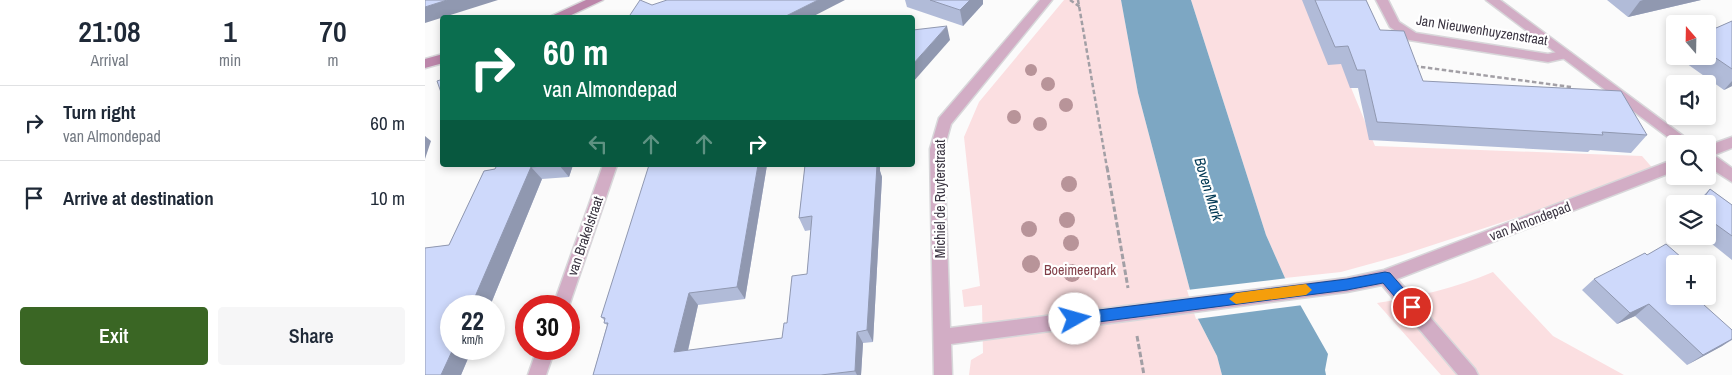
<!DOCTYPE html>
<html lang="en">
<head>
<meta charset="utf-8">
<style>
	body { margin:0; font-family:"Archivo Narrow",sans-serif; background:#f6f6f7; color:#1f2937; height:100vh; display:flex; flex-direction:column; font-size:19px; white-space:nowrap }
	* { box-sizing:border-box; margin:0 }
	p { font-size:16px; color:#747a83 }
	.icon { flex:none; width:28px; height:28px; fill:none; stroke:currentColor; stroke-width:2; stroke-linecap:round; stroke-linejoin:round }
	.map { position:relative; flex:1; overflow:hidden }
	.sheet { display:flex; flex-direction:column; background:#fff; width:425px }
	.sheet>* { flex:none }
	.top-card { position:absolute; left:15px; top:15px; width:475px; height:152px; border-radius:5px; box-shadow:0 2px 8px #0003; background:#0b6e4f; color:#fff; overflow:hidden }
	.needle { width:32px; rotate:340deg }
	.tools { position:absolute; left:1241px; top:15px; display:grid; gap:10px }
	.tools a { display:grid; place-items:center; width:50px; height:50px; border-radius:5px; background:#fff; box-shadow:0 2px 8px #0003; font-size:25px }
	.speed { position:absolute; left:15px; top:295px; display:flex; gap:10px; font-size:25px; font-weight:700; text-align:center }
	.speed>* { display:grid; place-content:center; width:65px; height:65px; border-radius:50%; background:#fff; box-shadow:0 2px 8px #0003; line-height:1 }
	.speed small { font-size:12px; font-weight:400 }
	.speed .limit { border:8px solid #d22; background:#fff; color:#111 }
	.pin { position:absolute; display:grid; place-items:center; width:42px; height:42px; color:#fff; margin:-21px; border:2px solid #fff; border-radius:50%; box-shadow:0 1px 5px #0007 }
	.me { position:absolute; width:55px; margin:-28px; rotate:83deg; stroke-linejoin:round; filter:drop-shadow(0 0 4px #0008) }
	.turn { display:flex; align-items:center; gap:18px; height:105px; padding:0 20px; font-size:22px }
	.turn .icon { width:65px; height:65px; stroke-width:2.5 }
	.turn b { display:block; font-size:35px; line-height:42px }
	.lanes { display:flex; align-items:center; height:48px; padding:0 20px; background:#0003; justify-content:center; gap:25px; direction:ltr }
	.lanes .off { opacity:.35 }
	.eta { display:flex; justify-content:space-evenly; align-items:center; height:85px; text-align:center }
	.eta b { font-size:30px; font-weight:600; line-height:35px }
	.button { display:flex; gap:10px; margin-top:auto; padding:10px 20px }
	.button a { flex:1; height:58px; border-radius:5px; background:#3a6624; color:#fff; font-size:20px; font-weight:600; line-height:58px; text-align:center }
	.button a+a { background:#f6f6f7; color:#1f2937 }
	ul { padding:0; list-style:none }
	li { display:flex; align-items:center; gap:15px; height:75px; padding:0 20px; border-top:1px solid #e0e1e3 }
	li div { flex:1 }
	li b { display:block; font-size:19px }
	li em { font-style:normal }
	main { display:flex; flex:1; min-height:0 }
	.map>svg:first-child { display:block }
	.green { fill:#fbdfe1 }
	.water { fill:#7da7c3 }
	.pier { fill:#fbfbfb }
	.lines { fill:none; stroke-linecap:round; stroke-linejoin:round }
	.service-casing { stroke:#d8d7da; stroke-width:3 }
	.minor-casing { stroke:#d8d7da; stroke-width:3 }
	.secondary-casing { stroke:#d8d7da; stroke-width:3 }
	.path-far1 { stroke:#a29fa5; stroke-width:2.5; stroke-dasharray:4.5 2.5; stroke-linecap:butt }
	.path { stroke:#a29fa5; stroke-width:3; stroke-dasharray:5.5 2.5; stroke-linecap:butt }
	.service { fill:#d2adc5; fill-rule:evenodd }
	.minor { fill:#d2adc5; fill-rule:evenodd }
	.secondary { fill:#bc86aa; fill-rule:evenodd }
	.tree { fill:#b89499 }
	.wall { fill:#b1bbd8 }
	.shaded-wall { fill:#9098b0 }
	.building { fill:#ced9fb; stroke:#9098b0 }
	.route { fill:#1a73e8; stroke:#114b97 }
	.slow { fill:#f59e0b }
	.labels { text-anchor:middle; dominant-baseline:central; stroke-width:4.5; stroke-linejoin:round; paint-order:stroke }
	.street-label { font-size:14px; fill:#3b3542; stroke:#fff }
	.park-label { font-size:14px; fill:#813f48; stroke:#fff }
	.water-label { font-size:15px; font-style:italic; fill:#003854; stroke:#fff }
</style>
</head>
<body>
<main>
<section class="sheet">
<div class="eta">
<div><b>21:08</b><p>Arrival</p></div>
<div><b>1</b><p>min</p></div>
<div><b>70</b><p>m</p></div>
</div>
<ul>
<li><svg class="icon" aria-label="right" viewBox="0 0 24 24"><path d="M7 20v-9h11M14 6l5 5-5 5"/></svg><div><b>Turn right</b><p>van Almondepad</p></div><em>60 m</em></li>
<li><svg class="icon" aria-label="arrive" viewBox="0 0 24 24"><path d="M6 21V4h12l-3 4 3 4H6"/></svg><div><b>Arrive at destination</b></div><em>10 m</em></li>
</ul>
<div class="button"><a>Exit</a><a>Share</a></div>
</section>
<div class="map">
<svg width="1307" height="375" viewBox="0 0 1307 375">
	<rect width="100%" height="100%" fill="#fbfbfb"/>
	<g class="green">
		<polygon points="639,0 696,0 713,93 765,290 773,319 792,356 797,375 544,375 546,360 558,353 557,305 539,307 537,290 555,286 539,137 554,102"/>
		<polygon points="766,0 890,0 950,146 1217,156 1231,172 974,256 916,272 860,278 841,235"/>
		<path d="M 1068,272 L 1128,336 L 1199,375 L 1016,375 L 952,303 C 993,297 1030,288 1068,272 Z"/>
	</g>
	<polygon class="water" points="696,0 766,0 841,235 860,278 903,354 900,370 901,375 797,375 792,356 773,319 765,290 713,93"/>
	<polygon class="pier" points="863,278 878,305 771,319 762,290"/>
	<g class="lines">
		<g class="service-casing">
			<polygon id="service" points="951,0 963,0 974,22 991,33 1123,54 1141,50 1147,54 1146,57 1123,62 984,40 965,27"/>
		</g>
		<g class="minor-casing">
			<g id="minor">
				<polygon points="615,0 627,0 526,124 519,149 525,328 922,278 959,270 1250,159 1250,171 972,279 1050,369 1053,375 1033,375 957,285 922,292 526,344 527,375 509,375 505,149 514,118"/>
				<polygon points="1061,0 1075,0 1269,144 1252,144"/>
				<polygon points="1307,137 1307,148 1289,155 1307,168 1307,182 1282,166 1282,146"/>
				<polygon points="178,165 192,165 144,306 128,306"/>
				<polygon points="112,349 130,349 121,375 103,375"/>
			</g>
		</g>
		<g class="secondary-casing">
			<g id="secondary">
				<polygon points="161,0 178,0 140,18 122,18"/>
				<polygon points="18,54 18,63 0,68 0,59"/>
			</g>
		</g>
		<g class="path-far1">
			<polyline points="645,0 655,7"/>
			<polyline points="653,0 682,168"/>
			<polyline points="989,66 1146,87"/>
		</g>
		<g class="path">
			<polyline points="682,167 703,288"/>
			<polyline points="712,336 719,375"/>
		</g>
		<use href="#service" class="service"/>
		<use href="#minor" class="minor"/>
		<use href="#secondary" class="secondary"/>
	</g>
	<g class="tree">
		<circle cx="606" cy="70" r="6"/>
		<circle cx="623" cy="84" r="7"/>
		<circle cx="641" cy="105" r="7"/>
		<circle cx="589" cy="117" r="7"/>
		<circle cx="615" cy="124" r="7"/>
		<circle cx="644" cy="184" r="8"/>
		<circle cx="642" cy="220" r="8"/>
		<circle cx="604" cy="229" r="8"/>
		<circle cx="646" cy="243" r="8"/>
		<circle cx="606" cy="264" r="9"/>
		<circle cx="647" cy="273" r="9"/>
	</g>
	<g class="wall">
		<polygon points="480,0 558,0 558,4 538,26 482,7"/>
		<polygon points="877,0 941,0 955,30 998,81 1222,135 1206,153 1165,150 1163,152 944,140 933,88 925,88 916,64 903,65"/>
		<polygon points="1182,0 1276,0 1203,17"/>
		<polygon points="1307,21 1307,86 1299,90 1251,56 1282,56 1282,32"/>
		<polygon points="72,165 148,165 144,177 117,179 65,306 26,306 26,349 47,349 36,375 0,375 0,248 24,245 59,171 70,169"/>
		<polygon points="342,165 320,299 273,305 263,351 357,338 382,274 386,230 380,231 374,218 380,165 455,165 455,171 457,177 448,342 438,343 436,375 168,375 182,325 179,323 180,321 176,317 222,174"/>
		<polygon points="1285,189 1307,205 1307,260 1277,236 1282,236 1282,204 1270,204"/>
		<polygon points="1169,279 1250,296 1307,330 1307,340 1297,346 1262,365 1210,316 1192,324 1157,290"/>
	</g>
	<g class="shaded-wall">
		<polygon points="22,0 73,0 0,23 0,7"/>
		<polygon points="393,0 420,0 385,18 357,18"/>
		<polygon points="545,0 558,0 558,4 538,26 535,10"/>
		<polygon points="1218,0 1276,0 1203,17 1215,1"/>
		<polygon points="522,26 525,40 488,82 488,64"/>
		<polygon points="1307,81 1307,86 1299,90"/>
		<polygon points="0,136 6,141 0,159"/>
		<polygon points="134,165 148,165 144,177"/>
		<polygon points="333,165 342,165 320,299 312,287"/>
		<polygon points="450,165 455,165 455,171 457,177 448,342 442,330"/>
		<polygon points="106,167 117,179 65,306 46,306"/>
		<polygon points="264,293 273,305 260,363 249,352"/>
		<polygon points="1224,304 1210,316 1192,324 1205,313"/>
		<polygon points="432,332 438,343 436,375 432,375 430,371"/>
		<polygon points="1307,339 1297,346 1262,365 1278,355"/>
		<polygon points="28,349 47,349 36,375 16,375"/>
	</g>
	<g class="building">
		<polygon points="0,0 22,0 0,7"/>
		<polygon points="215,0 227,5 242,0 393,0 357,18 203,18"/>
		<polygon points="505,0 545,0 535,10"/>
		<polygon points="890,0 941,0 955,30 979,31 998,81 1196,91 1222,135 1177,132 1178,135 952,122 940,70 932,70 923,46 910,47"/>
		<polygon points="1307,21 1307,69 1282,52 1282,32"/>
		<polygon points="522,26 488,64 488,30"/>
		<polygon points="18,79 18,98 12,81"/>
		<polygon points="72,165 130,165 106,167 46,306 26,306 26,349 28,349 16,375 0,375 0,248 24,245 59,171 70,169"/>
		<polygon points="224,165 333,165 312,287 264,293 249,352 357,338 359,323 362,323 367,276 382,274 387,216 374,218 380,165 452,165 442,330 432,332 430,371 396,375 168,375 183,323 179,323 180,318 176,317"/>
		<polygon points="1285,189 1307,205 1307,236 1282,218 1282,204 1274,204"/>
		<polygon points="1241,244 1264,264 1250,264 1250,296 1269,296 1307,330 1307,339 1278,355 1224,304 1205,313 1169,279 1220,253 1222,255"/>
	</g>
	<polygon class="route" points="960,272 965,273 991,303 993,307 991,311 982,311 958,283 922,290 650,325 646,323 644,319 646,315 650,313 922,279"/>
	<polygon class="slow" points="881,284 887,290 881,295 811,304 804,299 811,293"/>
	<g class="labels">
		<g class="street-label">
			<text transform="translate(1057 30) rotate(9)">Jan Nieuwenhuyzenstraat</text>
			<text transform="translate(515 199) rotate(-90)">Michiel de Ruyterstraat</text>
			<text transform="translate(1105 221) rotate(-21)">van Almondepad</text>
			<text transform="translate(160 236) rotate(-71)">van Brakelstraat</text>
		</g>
		<g class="park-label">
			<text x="655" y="270">Boeimeerpark</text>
		</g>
		<g class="water-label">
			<text transform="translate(784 189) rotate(73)">Boven Mark</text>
		</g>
	</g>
</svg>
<div class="tools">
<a><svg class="needle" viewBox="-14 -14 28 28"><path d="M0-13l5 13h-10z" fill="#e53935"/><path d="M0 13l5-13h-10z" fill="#747a83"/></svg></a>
<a><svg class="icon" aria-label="sound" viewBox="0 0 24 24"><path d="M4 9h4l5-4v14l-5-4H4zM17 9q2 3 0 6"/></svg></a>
<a><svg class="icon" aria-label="search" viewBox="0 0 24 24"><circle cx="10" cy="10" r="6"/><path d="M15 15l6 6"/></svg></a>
<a><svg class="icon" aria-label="layers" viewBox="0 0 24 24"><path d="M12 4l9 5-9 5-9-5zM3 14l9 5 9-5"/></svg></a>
<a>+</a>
</div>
<div class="speed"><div>22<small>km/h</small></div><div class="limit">30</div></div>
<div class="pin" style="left:987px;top:307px;background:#d93025"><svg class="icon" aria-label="arrive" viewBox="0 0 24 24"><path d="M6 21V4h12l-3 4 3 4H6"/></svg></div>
<svg class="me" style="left:650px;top:319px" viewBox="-20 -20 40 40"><circle r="19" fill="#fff"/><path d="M0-13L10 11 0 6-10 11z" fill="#1a73e8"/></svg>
<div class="top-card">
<div class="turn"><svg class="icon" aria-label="right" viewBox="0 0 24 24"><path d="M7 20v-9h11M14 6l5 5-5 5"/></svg><div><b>60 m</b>van Almondepad</div></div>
<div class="lanes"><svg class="icon off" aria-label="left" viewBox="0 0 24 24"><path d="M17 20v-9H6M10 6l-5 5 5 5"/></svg><svg class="icon off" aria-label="ahead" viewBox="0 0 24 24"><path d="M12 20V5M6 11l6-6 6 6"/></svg><svg class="icon off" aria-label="ahead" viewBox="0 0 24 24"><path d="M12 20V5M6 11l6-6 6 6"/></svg><svg class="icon" aria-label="right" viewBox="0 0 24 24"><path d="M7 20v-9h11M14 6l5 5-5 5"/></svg></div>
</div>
</div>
</main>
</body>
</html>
